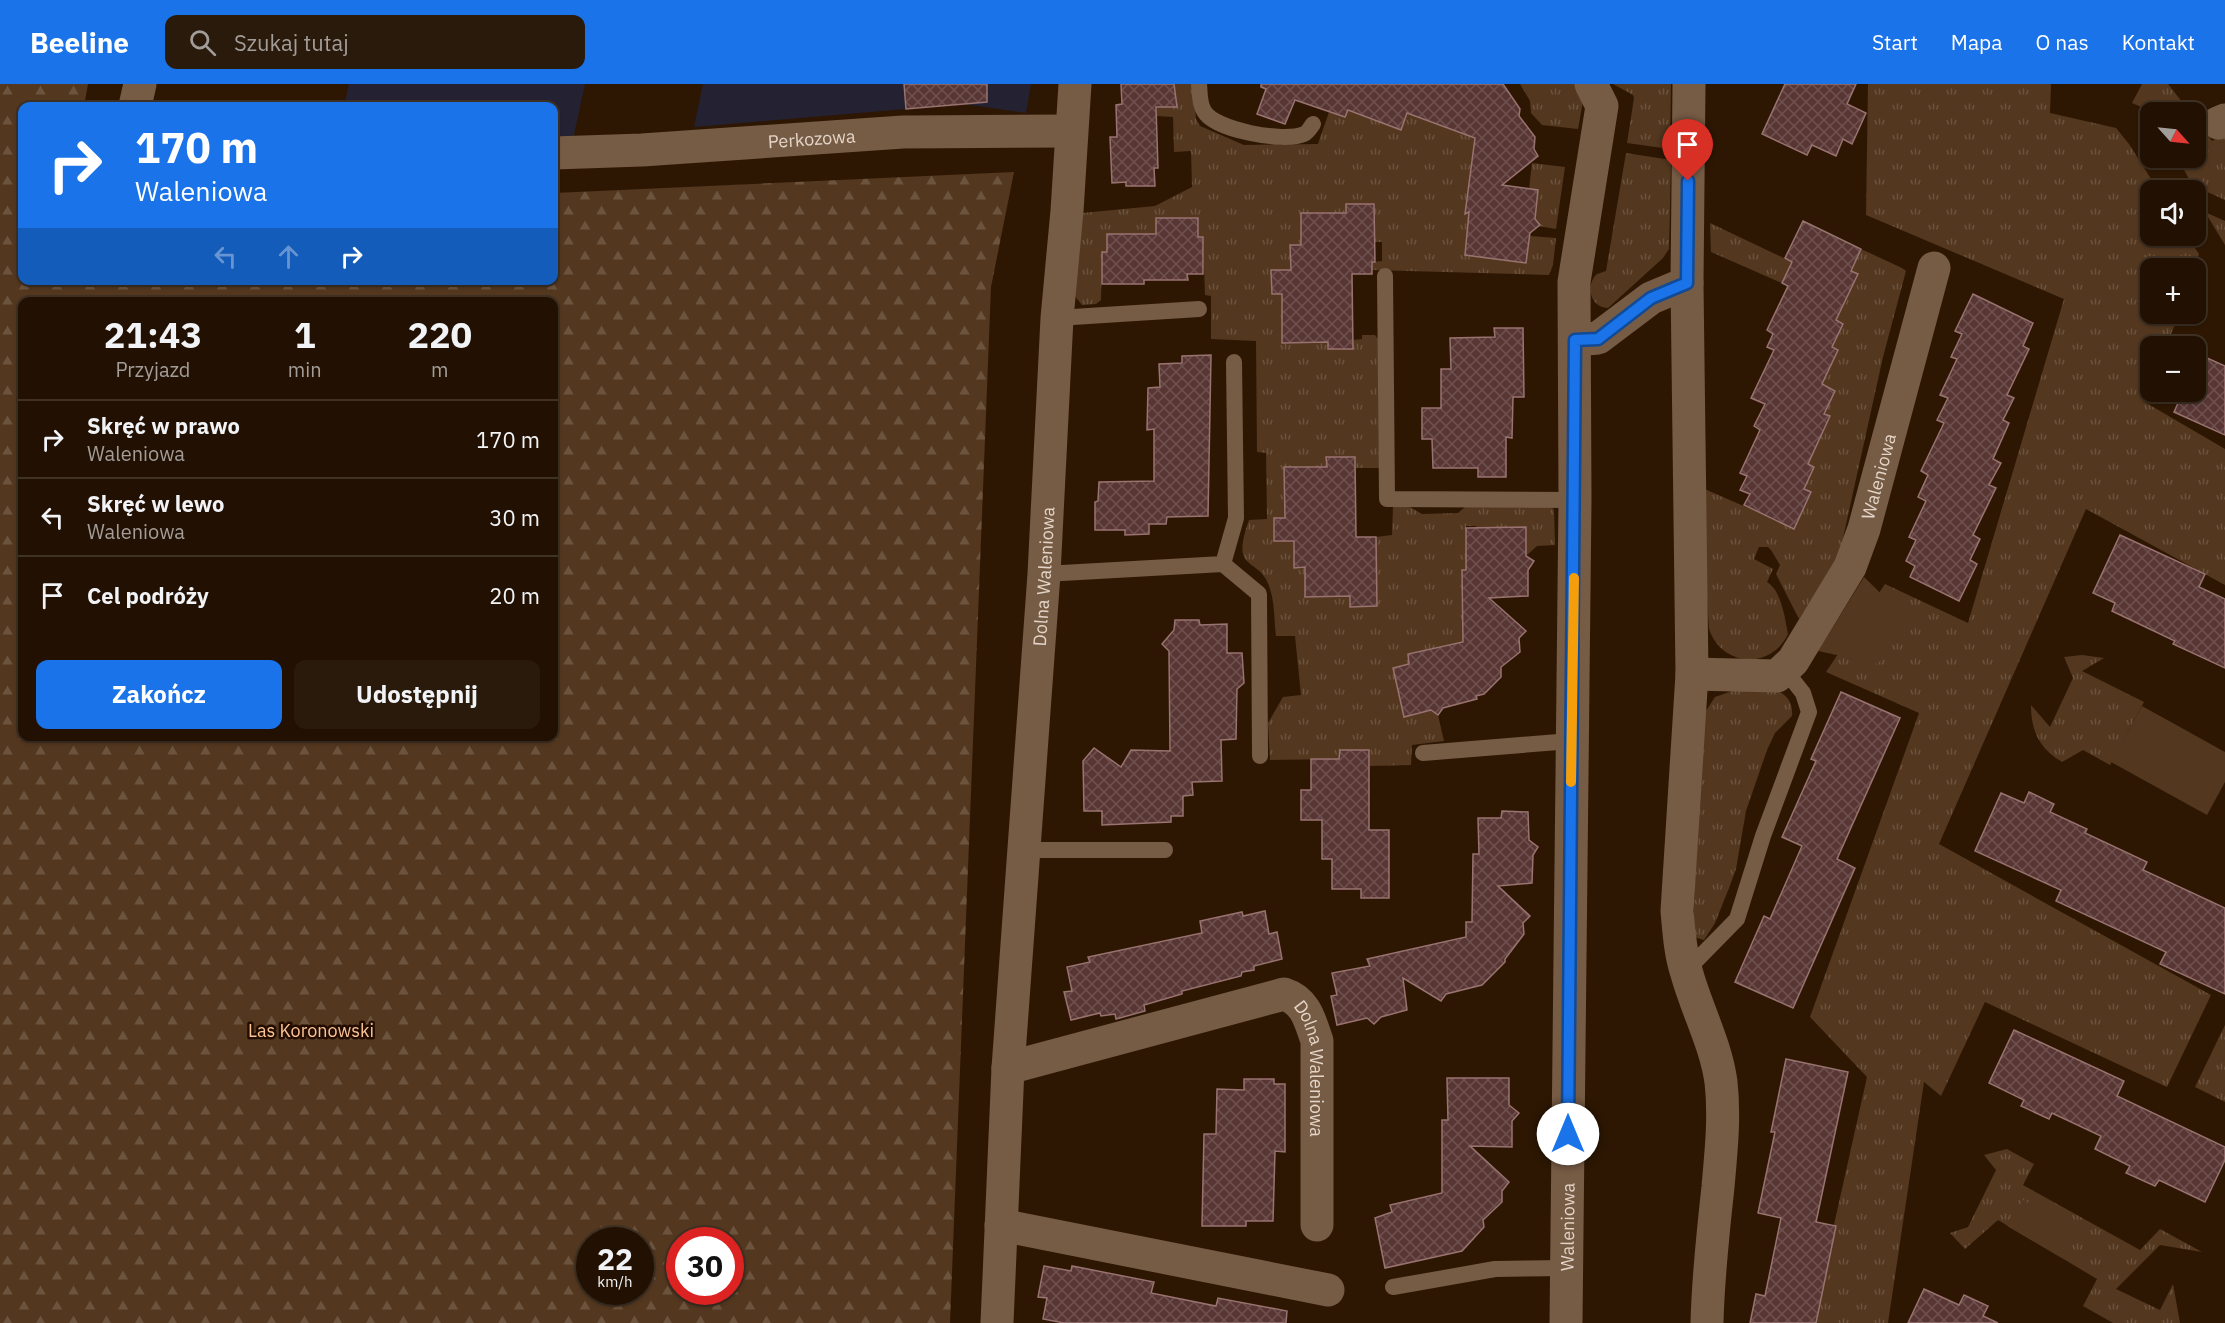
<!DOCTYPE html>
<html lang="pl">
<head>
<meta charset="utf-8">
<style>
	body { margin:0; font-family:"IBM Plex Sans",sans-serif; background:#2a1a0c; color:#f1f3f6; height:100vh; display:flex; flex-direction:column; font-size:22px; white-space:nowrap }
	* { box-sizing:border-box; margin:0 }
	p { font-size:20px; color:#a29d99 }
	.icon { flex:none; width:33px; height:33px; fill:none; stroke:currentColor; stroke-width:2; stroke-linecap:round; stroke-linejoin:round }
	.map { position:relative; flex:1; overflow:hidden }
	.panel { position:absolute; left:18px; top:213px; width:540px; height:444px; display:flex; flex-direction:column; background:#221102; border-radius:12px; box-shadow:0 2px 4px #0004,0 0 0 2px #3f3124 }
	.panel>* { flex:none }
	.banner { position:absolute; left:18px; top:18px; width:540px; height:183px; border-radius:12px; box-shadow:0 2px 4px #0004,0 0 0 2px #3f3124; background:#1a73e8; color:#fff; overflow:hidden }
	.needle { width:39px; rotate:117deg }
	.buttons { position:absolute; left:2140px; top:18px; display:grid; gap:12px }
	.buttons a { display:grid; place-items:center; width:66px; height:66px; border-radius:12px; background:#221102; box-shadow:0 2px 4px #0004,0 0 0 2px #3f3124; font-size:30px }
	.speed { position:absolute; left:576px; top:1143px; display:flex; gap:12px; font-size:30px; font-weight:700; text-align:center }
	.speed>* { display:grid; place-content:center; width:78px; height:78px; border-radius:50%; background:#221102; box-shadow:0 2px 4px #0004,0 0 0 2px #3f3124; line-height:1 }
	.speed small { font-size:15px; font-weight:400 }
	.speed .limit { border:9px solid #d22; background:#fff; color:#111 }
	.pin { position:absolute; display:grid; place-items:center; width:51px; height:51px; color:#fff; margin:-62px -26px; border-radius:50% 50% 50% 0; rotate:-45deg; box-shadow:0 0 6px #0007 }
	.pin .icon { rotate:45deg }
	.me { position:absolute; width:66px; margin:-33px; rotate:0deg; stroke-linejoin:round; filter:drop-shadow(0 0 4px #0008) }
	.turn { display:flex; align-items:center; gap:21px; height:126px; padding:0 18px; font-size:27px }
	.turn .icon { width:78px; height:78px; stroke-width:2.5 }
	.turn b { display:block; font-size:42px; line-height:51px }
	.lanes { display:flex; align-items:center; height:57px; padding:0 18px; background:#0003; justify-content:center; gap:30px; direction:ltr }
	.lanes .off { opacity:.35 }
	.eta { display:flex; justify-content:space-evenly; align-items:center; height:102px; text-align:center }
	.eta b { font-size:36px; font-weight:700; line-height:42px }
	.button { display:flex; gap:12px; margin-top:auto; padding:12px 18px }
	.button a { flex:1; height:69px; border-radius:12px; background:#1a73e8; color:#fff; font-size:24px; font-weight:700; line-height:69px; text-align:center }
	.button a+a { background:#2a1a0c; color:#f1f3f6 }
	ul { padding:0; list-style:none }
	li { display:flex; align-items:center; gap:18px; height:78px; padding:0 18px; border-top:2px solid #3f3124 }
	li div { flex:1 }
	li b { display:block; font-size:22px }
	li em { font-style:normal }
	header { display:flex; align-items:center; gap:36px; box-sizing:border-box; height:84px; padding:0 30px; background:#1a73e8; color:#fff }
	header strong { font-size:28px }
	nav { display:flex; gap:33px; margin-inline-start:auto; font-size:21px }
	.search { width:420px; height:54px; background:#2a1a0c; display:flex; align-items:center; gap:15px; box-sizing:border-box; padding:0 21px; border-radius:12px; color:#a29d99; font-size:22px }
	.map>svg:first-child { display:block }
	.commercial { fill:#242232 }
	.grass { fill:url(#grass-tufts) }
	.forest { fill:url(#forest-firs); fill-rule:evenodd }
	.park { fill:#53371f }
	.building { fill:url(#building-cross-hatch); stroke:#997370; stroke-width:1.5 }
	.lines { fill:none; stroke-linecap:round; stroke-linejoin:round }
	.service { stroke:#765b45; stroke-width:16 }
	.minor { stroke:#765b45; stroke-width:33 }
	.route-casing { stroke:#114b97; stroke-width:15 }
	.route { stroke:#1a73e8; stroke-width:10 }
	.slow { stroke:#f59e0b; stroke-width:10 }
	.labels { text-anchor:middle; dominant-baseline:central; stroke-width:5; stroke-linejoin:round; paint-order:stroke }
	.street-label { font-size:18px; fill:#e4d5c8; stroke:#230d00 }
	.park-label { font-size:18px; fill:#fcc496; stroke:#230d00 }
</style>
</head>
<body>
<header>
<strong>Beeline</strong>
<div class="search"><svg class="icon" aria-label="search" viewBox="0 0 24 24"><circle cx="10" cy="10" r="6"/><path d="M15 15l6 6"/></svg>Szukaj tutaj</div>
<nav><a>Start</a><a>Mapa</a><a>O nas</a><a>Kontakt</a></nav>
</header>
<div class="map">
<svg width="2225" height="1239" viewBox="0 0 2225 1239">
	<defs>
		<pattern id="grass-tufts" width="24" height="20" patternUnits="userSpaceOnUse" patternTransform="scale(1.5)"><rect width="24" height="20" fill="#53371f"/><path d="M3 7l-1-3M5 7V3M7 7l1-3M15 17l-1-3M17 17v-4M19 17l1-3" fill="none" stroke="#6c533e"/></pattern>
		<pattern id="forest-firs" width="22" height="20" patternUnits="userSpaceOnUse" patternTransform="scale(1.5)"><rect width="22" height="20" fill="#53371f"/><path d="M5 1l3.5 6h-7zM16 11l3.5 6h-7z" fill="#6c533e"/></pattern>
		<pattern id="building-cross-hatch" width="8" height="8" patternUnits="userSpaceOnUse" patternTransform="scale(1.5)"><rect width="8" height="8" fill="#573634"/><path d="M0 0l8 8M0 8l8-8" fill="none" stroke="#6f5250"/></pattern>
	</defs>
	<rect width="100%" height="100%" fill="#2d1703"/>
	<g class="commercial">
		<polygon points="349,0 585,0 570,69 554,69 554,22 344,22"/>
		<polygon points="703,0 1031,0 1026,29 964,20 694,43"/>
	</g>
	<g class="grass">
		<path d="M 1174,0 L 1193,0 L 1196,35 L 1200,42 L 1244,61 L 1318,60 L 1329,28 L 1345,33 L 1348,26 L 1401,45 L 1410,22 L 1423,35 L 1461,49 L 1477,46 L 1479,129 L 1468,141 L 1465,171 L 1526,179 L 1530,152 L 1556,154 L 1553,181 L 1549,191 L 1372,186 L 1372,178 L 1382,177 L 1382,158 L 1375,158 L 1374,120 L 1346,120 L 1346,129 L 1301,129 L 1301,161 L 1290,161 L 1291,186 L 1271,187 L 1272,209 L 1282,210 L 1282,259 L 1328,258 L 1329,265 L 1353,265 L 1353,256 L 1362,255 L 1362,251 L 1375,251 L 1378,255 L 1379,384 L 1356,384 L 1355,373 L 1327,373 L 1327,383 L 1284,383 L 1285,434 L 1274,434 L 1294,457 L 1294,483 L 1305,483 L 1306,513 L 1350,512 L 1350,523 L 1377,522 L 1376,453 L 1392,451 L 1393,423 L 1408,422 L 1422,430 L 1458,429 L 1465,423 L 1552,423 L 1554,426 L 1555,461 L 1537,462 L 1526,472 L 1525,443 L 1498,443 L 1497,448 L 1477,449 L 1476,442 L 1466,442 L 1466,471 L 1476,485 L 1462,486 L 1464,568 L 1447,561 L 1408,570 L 1409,580 L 1404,632 L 1431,626 L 1438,631 L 1444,657 L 1412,661 L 1411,681 L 1369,682 L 1369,666 L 1340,666 L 1339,675 L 1270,676 L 1268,639 L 1283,613 L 1301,611 L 1295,552 L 1276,552 C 1274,537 1275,520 1270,505 C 1260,470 1229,492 1249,436 L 1267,435 L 1266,369 L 1257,368 L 1256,257 L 1211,255 L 1211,212 L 1205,211 L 1203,154 L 1156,145 L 1156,150 L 1107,150 L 1107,168 L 1102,169 L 1101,216 L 1096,220 L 1082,221 L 1074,211 L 1082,129 L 1155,122 L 1192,103 L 1191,67 L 1174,68 L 1173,33 L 1157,32 L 1157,23 L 1177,23 Z"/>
		<polygon points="1520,0 1577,0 1583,17 1578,45 1542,41 1531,29 1530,17"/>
		<polygon points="1613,0 1671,0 1670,65 1627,59 1634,14 1633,11"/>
		<polygon points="1868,0 2051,0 2050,29 2116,44 2129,60 2158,106 2151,106 2151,152 2187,152 2199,170 2195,184 2151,184 2151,230 2186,230 2176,238 2166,262 2151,262 2151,298 2143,317 2225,365 2225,501 2086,425 1939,760 2211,911 2167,1003 1985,918 1941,1012 1924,998 1888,1239 1812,1239 1867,993 1810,933 1919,629 1826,588 1885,500 1968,539 2064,215 1866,131"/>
		<polygon points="2142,0 2168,0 2190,28 2153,28 2132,19"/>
		<polygon points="2196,36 2212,57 2225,50 2225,116 2192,101 2178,74 2196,74"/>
		<path d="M 1626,69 L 1671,76 L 1669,165 L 1663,174 L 1608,224 C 1590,224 1585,201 1597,190 L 1606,187 Z"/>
		<polygon points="1532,79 1565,83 1556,145 1538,142 1540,141 1535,135 1538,106 1529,105"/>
		<polygon points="2205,128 2225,137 2225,161"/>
		<polygon points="1710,139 1792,178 1782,199 1711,168"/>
		<path d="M 1861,165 L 1902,184 L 1906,187 L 1883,273 L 1839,472 L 1799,535 L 1776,490 L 1780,481 L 1771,466 L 1768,463 L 1759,463 L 1754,475 L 1773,485 L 1767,498 C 1781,506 1785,534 1788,550 C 1771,586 1722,583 1709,545 L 1700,403 L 1794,444 L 1811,409 L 1804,405 L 1814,383 L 1808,380 L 1830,333 L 1824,330 L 1835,307 L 1822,300 L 1838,266 L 1832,263 L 1836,236 L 1857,190 L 1851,187 Z"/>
		<path d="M 2082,571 L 2104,574 L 2082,587 L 2144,618 L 2110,681 L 2083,666 L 2062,678 C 2039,664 2031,647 2031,621 L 2050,643 L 2073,594 L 2064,573 Z"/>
		<path d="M 1738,605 L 1776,606 C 1788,611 1793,619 1792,632 L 1775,649 L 1767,666 L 1746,727 L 1736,785 L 1729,804 L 1715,839 L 1704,856 L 1694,853 L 1693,846 L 1702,633 L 1715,613 Z"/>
		<polygon points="2225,941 2225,1018 2195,1003"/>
		<polygon points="2007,1065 2034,1080 2023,1101 2140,1166 2160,1145 2202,1168 2160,1161 2116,1205 2160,1226 2173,1200 2180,1239 2113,1239 2083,1222 2097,1195 1998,1136 1965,1165 1950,1149 1968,1143 1996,1086 1984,1071"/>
	</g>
	<path class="forest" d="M 0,0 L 88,0 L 84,22 L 22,22 L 22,196 L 554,196 L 554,109 L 1014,88 L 991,203 L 950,1239 L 0,1239 ZM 22,218 L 554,218 L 554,652 L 22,652 ZM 640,1156 L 640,1208 L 590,1208 L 590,1156 ZM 730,1156 L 730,1208 L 680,1208 L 680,1156 Z"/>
	<g class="park">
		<polygon points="1864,493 1907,535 1878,580 1818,567"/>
		<polygon points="2142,622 2225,668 2225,698 2207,731 2111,678"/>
		<polygon points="2023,1116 2076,1147 2060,1173 2007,1142"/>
	</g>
	<g class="building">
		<polygon points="904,0 987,0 987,18 906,25"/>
		<polygon points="1121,0 1174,0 1177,23 1156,23 1158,84 1154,84 1155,102 1126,102 1126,98 1112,99 1110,53 1117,53 1116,21 1122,20"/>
		<polygon points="1261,0 1503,0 1520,25 1519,32 1535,53 1534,65 1538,72 1502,101 1538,106 1535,135 1540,141 1530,149 1526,179 1465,171 1469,128 1465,130 1475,54 1407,29 1401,46 1348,26 1345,33 1295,16 1285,40 1257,30 1266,5 1261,3"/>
		<polygon points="1785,0 1856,0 1847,20 1866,29 1852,60 1843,55 1836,72 1812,61 1807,71 1762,50"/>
		<polygon points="1346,120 1374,120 1375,178 1372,178 1372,190 1352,190 1353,265 1328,265 1328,258 1282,259 1282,210 1272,210 1271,186 1291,186 1290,161 1301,161 1301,129 1346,129"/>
		<polygon points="1156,134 1198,134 1198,153 1203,153 1203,190 1187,190 1188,196 1144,196 1144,200 1102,200 1102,168 1107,168 1107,150 1156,150"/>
		<polygon points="1803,137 1861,165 1851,187 1858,190 1836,236 1843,240 1832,263 1838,266 1822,300 1835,307 1824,330 1830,332 1808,380 1814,383 1804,405 1811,408 1794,445 1744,421 1750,410 1740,406 1747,392 1740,389 1760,346 1754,342 1765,320 1751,314 1774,266 1767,263 1773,250 1767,246 1788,202 1782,199 1792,178 1785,174"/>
		<polygon points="1973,210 2033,239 2023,262 2029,265 2007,311 2014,314 2003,336 2009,339 1993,375 2001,379 1989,401 1996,404 1973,451 1980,455 1970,476 1977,480 1959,517 1910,493 1915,482 1906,477 1916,456 1909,453 1926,417 1918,413 1928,391 1921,387 1944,339 1937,336 1948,314 1940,311 1957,275 1951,273 1962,250 1955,247"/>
		<polygon points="1494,244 1523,244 1524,313 1513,313 1512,354 1506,353 1506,393 1478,393 1478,384 1433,384 1432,355 1422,355 1422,324 1441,324 1441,285 1451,285 1450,254 1495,253"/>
		<polygon points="2196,269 2225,282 2225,351 2174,328 2183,308 2196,308"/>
		<polygon points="1211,271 1208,432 1167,433 1166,440 1149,440 1149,450 1125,451 1125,446 1095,446 1095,418 1098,417 1099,398 1154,397 1154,345 1147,346 1148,304 1160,303 1159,280 1182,279 1182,272"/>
		<polygon points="1326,373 1355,373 1356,453 1376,453 1377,522 1350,523 1350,512 1305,513 1305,483 1294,484 1294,457 1274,457 1274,434 1285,434 1284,383 1327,383"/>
		<polygon points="1526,443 1526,472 1534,477 1528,486 1528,512 1489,514 1526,547 1519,554 1520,568 1501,583 1501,593 1484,610 1476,612 1477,615 1443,624 1438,631 1431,626 1404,633 1393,584 1409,580 1408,570 1463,558 1462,486 1466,486 1466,444"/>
		<polygon points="2120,451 2205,490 2199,503 2225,515 2225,584 2173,560 2175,557 2112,527 2115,519 2093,509"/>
		<polygon points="1175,536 1199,536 1200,541 1227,540 1227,569 1242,569 1244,599 1237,605 1236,655 1221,656 1222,697 1192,698 1193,711 1183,712 1183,732 1171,732 1171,738 1102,741 1102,727 1084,727 1083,677 1094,664 1121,683 1131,666 1170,667 1169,567 1162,560 1174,546"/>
		<polygon points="1841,608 1900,634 1837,775 1855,784 1793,924 1735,898 1764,832 1770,835 1802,762 1782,753 1816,677 1811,675"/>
		<polygon points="1340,666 1369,666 1369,746 1389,746 1389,814 1361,814 1361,805 1332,805 1332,775 1322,775 1322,736 1301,736 1301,706 1311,706 1311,675 1339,675"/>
		<polygon points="2029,708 2054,720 2050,728 2087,745 2085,749 2147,778 2143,786 2225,824 2225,910 2160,880 2166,868 2056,817 2061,806 1975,767 2001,709 2024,719"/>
		<polygon points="1502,727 1528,728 1529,756 1538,763 1533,771 1532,799 1498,802 1530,832 1523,839 1524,850 1505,875 1505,878 1482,901 1446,910 1441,917 1403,894 1407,926 1381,933 1374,940 1367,934 1337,941 1331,912 1337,911 1332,889 1370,882 1367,875 1466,853 1466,838 1472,838 1473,770 1479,770 1478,734 1501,734"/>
		<polygon points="1265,827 1269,850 1277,848 1282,875 1254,882 1254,886 1242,888 1241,892 1182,907 1182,910 1144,921 1145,927 1116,935 1115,930 1101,932 1100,929 1071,936 1064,908 1072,907 1067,883 1090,878 1088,873 1202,849 1200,837 1242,828 1243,832"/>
		<polygon points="2014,946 2124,997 2117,1012 2225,1063 2225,1076 2205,1118 2159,1096 2155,1102 2126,1089 2130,1082 2095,1065 2101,1052 2052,1029 2049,1035 2021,1022 2024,1016 1989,999"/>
		<polygon points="1786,975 1848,988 1816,1138 1836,1142 1816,1239 1750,1239 1756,1210 1765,1212 1781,1134 1758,1129 1775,1048 1771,1048"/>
		<polygon points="1447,994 1509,994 1509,1021 1519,1029 1512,1037 1512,1063 1470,1062 1509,1098 1502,1107 1502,1118 1483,1136 1484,1143 1462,1167 1385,1184 1375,1134 1392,1128 1390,1121 1442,1109 1442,1036 1448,1036"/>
		<polygon points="1244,995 1274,995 1274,1000 1285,1000 1285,1068 1275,1067 1273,1137 1246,1137 1246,1142 1202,1142 1204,1050 1216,1050 1217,1005 1244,1006"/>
		<polygon points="1044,1182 1071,1187 1072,1182 1154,1198 1151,1209 1216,1222 1218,1214 1287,1227 1286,1239 1064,1239 1043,1235 1047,1214 1038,1213"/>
		<polygon points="1924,1205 1959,1221 1964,1211 1988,1222 1983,1232 1998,1239 1908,1239"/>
	</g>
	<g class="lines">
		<g class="service">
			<path d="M 1199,0 C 1200,9 1199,19 1204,27 C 1214,46 1284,59 1304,50 C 1307,49 1311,43 1313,40"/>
			<polyline points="1385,192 1387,415 1575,416"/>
			<polyline points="1057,234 1199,225"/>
			<polyline points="1223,480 1259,510 1260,672"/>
			<polyline points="1044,490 1223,480 1236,434 1234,278"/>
			<polyline points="1423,669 1571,657"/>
			<polyline points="1023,766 1165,766"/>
			<polyline points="1686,887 1737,835 1763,752 1809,628 1803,609 1784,585"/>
			<polyline points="1393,1203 1495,1185 1566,1184"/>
		</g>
		<g class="minor">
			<path d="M 1689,0 L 1687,199 L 1692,590 L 1677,827 C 1679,848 1680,869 1687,890 C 1697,926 1716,961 1721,998 C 1725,1033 1721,1068 1718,1103 C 1713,1148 1708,1193 1707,1239"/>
			<polyline points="135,22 140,0"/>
			<polyline points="2218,39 2225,36"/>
			<path id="s1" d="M 554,69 L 642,66 L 903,48 L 1071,47"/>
			<polyline points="1575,256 1598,254 1651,214 1687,199"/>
			<path id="s2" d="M 1692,590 L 1777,592 L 1793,577 L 1850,483 L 1864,445 L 1934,184"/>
			<path id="s3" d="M 1008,984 L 1284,910 C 1306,917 1310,937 1317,957 L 1317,1141"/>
			<polyline points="1001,1141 1328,1206"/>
			<path id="s4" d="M 997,1239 L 1008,984 L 1044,490 L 1057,234 L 1067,127 L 1075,0"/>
			<path id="s5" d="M 1566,1239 L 1575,416 L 1574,198 L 1602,22 L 1591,0"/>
		</g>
	</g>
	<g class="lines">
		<g class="route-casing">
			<polyline id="route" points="1568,1050 1575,256 1598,255 1651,214 1687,199 1688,97"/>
		</g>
		<use href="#route" class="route"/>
		<polyline class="slow" points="1571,698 1574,494"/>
	</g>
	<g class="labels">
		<g class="street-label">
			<text stroke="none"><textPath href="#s1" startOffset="258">Perkozowa</textPath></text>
			<text stroke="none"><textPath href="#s2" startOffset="312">Waleniowa</textPath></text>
			<text stroke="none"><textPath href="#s4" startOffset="748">Dolna Waleniowa</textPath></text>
			<text stroke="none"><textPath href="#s3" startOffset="372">Dolna Waleniowa</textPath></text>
			<text stroke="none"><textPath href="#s5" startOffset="96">Waleniowa</textPath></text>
		</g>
		<g class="park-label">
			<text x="311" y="946">Las Koronowski</text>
		</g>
	</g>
</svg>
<div class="buttons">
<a><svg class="needle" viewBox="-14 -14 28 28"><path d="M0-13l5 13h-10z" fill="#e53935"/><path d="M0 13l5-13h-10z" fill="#a29d99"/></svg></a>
<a><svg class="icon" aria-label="sound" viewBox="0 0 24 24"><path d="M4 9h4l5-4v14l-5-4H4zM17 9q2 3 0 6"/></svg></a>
<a>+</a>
<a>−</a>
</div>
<div class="speed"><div>22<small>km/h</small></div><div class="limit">30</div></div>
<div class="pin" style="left:1688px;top:97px;background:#d93025"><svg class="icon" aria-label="arrive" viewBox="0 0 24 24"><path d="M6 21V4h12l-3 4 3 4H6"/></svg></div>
<svg class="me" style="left:1568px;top:1050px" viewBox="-20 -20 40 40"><circle r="19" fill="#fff"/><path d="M0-13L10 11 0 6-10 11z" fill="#1a73e8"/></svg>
<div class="banner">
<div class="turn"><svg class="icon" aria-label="right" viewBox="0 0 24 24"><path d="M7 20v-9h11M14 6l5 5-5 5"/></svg><div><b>170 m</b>Waleniowa</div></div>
<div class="lanes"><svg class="icon off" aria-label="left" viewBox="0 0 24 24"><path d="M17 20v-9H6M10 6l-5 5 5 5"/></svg><svg class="icon off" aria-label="ahead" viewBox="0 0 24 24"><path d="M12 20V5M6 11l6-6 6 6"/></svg><svg class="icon" aria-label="right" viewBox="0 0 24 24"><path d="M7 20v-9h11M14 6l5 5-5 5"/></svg></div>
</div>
<section class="panel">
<div class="eta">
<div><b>21:43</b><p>Przyjazd</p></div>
<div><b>1</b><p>min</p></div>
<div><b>220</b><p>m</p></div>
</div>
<ul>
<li><svg class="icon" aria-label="right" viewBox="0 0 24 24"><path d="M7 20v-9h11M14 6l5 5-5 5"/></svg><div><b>Skręć w prawo</b><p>Waleniowa</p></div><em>170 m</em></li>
<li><svg class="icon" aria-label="left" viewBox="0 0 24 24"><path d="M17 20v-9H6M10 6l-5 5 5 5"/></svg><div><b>Skręć w lewo</b><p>Waleniowa</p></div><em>30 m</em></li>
<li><svg class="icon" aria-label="arrive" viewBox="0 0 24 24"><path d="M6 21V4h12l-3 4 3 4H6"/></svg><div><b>Cel podróży</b></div><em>20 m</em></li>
</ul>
<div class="button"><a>Zakończ</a><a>Udostępnij</a></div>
</section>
</div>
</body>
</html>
